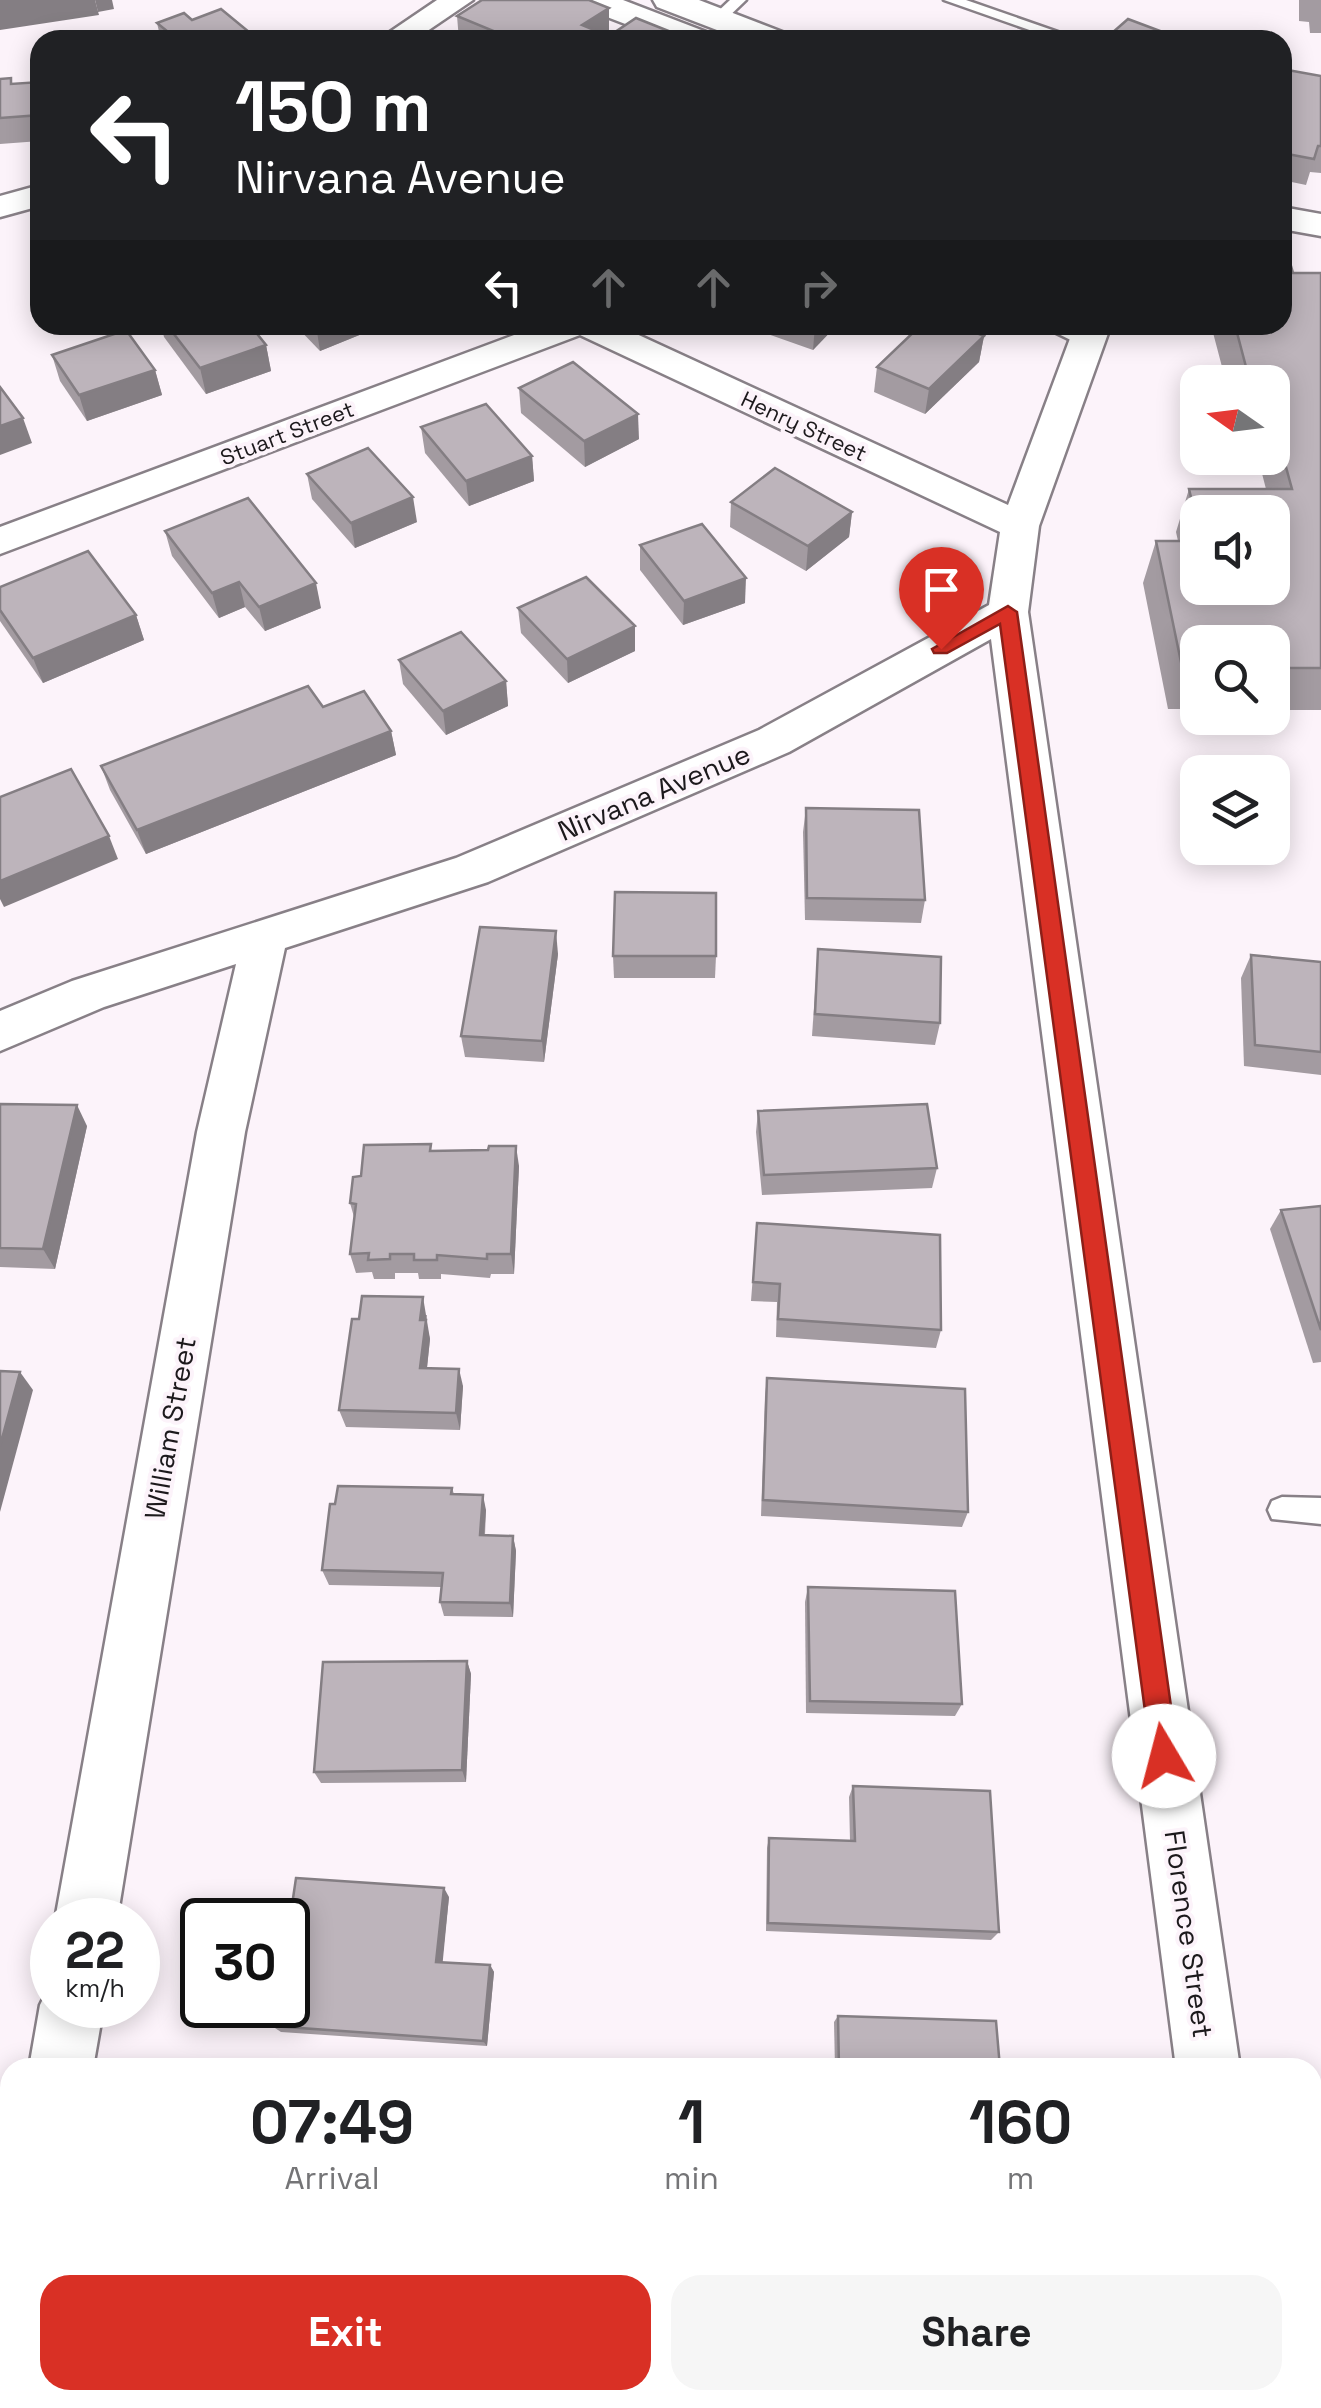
<!DOCTYPE html>
<html lang="en">
<head>
<meta charset="utf-8">
<style>
	body { margin:0; font-family:"Space Grotesk",sans-serif; background:#f6f6f6; color:#202124; height:100vh; display:flex; flex-direction:column; font-size:38px; white-space:nowrap }
	* { box-sizing:border-box; margin:0 }
	p { font-size:32px; color:#757577 }
	.icon { flex:none; width:55px; height:55px; fill:none; stroke:currentColor; stroke-width:2; stroke-linecap:round; stroke-linejoin:round }
	.map { position:relative; flex:1; overflow:hidden }
	.drawer { position:absolute; left:0px; top:2058px; width:1322px; height:352px; display:flex; flex-direction:column; background:#fff; border-radius:30px 30px 0 0; box-shadow:0 5px 25px #0003 }
	.drawer>* { flex:none }
	.hud { position:absolute; left:30px; top:30px; width:1262px; height:305px; border-radius:30px; box-shadow:0 5px 25px #0003; background:#202124; color:#fff; overflow:hidden }
	.needle { width:65px; rotate:284deg }
	.buttons { position:absolute; left:1180px; top:365px; display:grid; gap:20px }
	.buttons a { display:grid; place-items:center; width:110px; height:110px; border-radius:20px; background:#fff; box-shadow:0 5px 25px #0003; font-size:50px }
	.speed { position:absolute; left:30px; top:1898px; display:flex; gap:20px; font-size:50px; font-weight:700; text-align:center }
	.speed>* { display:grid; place-content:center; width:130px; height:130px; border-radius:50%; background:#fff; box-shadow:0 5px 25px #0003; line-height:1 }
	.speed small { font-size:25px; font-weight:400 }
	.speed .limit { border:5px solid #111; border-radius:15px; background:#fff; color:#111 }
	.pin { position:absolute; display:grid; place-items:center; width:85px; height:85px; color:#fff; margin:-102px -42px; border-radius:50% 50% 50% 0; rotate:-45deg; box-shadow:0 0 10px #0007 }
	.pin .icon { rotate:45deg }
	.me { position:absolute; width:110px; margin:-55px; rotate:352deg; stroke-linejoin:round; filter:drop-shadow(0 0 8px #0008) }
	.turn { display:flex; align-items:center; gap:35px; height:210px; padding:0 40px; font-size:45px }
	.turn .icon { width:130px; height:130px; stroke-width:2.5 }
	.turn b { display:block; font-size:70px; line-height:85px }
	.lanes { display:flex; align-items:center; height:95px; padding:0 40px; background:#0003; justify-content:center; gap:50px; direction:ltr }
	.lanes .off { opacity:.35 }
	.eta { display:flex; justify-content:space-evenly; align-items:center; height:170px; text-align:center }
	.eta b { font-size:60px; font-weight:700; line-height:70px }
	.primary-button { display:flex; gap:20px; margin-top:auto; padding:20px 40px }
	.primary-button a { flex:1; height:115px; border-radius:30px; background:#d93025; color:#fff; font-size:40px; font-weight:700; line-height:115px; text-align:center }
	.primary-button a+a { background:#f6f6f6; color:#202124 }
	.map>svg:first-child { display:block }
	.lines { fill:none; stroke-linecap:round; stroke-linejoin:round }
	.lane-casing { stroke:#888087; stroke-width:5 }
	.street-casing { stroke:#888087; stroke-width:5 }
	.primary-casing { stroke:#888087; stroke-width:5 }
	.lane { fill:#fff; fill-rule:evenodd }
	.street { fill:#fff; fill-rule:evenodd }
	.primary { fill:#fff; fill-rule:evenodd }
	.wall { fill:#a39ba1; fill-rule:evenodd }
	.shaded-wall { fill:#847e83 }
	.building { fill:#bdb4bb; stroke:#847e83; stroke-width:2.5 }
	.route { fill:#d93025; stroke:#8d1f18; stroke-width:2.5 }
	.labels { text-anchor:middle; dominant-baseline:central; stroke-width:8; stroke-linejoin:round; paint-order:stroke }
	.far-street-label { font-size:22px; fill:#1c191c; stroke:#fcf3fa }
	.street-label { font-size:28px; fill:#1c191c; stroke:#fcf3fa }
</style>
</head>
<body>
<div class="map">
<svg width="1321" height="2408" viewBox="0 0 1321 2408">
	<rect width="100%" height="100%" fill="#fcf3fa"/>
	<g class="lines">
		<g class="lane-casing">
			<g id="lane">
				<polygon points="730,0 746,0 723,22 713,22 713,16"/>
				<polygon points="944,0 966,0 1081,40 1058,40"/>
				<polygon points="1040,325 1064,325 1096,341 1087,346 1081,345"/>
				<polygon points="1282,1497 1321,1498 1321,1524 1272,1519 1268,1510 1272,1501"/>
			</g>
		</g>
		<g class="street-casing">
			<g id="street">
				<polygon points="437,0 473,0 414,40 378,40"/>
				<polygon points="40,185 40,206 0,217 0,196"/>
				<polygon points="541,325 617,325 1008,505 1075,325 1111,325 1039,526 1028,612 1240,2068 1176,2068 991,639 789,752 488,882 285,948 245,1132 117,1920 55,1920 197,1132 236,964 104,1007 0,1051 0,1011 72,981 456,858 759,730 989,605 1000,532 580,335 0,554 0,527"/>
				<polygon points="52,1981 52,2005 104,2005 93,2068 29,2068 40,2005"/>
				<polygon points="10,2330 10,2400 39,2400 38,2408 0,2408 0,2334"/>
				<polygon points="1219,2400 1289,2400 1290,2408 1220,2408"/>
			</g>
		</g>
		<g class="primary-casing">
			<g id="primary">
				<polygon points="577,0 623,0 709,33 714,40 667,40 581,7"/>
				<polygon points="653,0 699,0 785,33 790,40 743,40 657,7"/>
				<polygon points="1282,207 1321,214 1321,236 1282,229"/>
			</g>
		</g>
		<use href="#lane" class="lane"/>
		<use href="#street" class="street"/>
		<use href="#primary" class="primary"/>
	</g>
	<g class="wall">
		<polygon points="1299,0 1321,0 1321,33 1310,33 1309,22 1299,21"/>
		<polygon points="457,16 609,36 691,40 459,40"/>
		<polygon points="192,20 250,40 161,40 157,23"/>
		<polygon points="1282,69 1321,76 1321,173 1310,172 1306,185 1282,180"/>
		<polygon points="0,79 13,84 40,82 40,141 0,144"/>
		<path d="M 1293,273 L 1321,273 L 1321,710 L 1272,710 L 1272,642 L 1198,642 L 1198,709 L 1168,709 L 1143,583 L 1156,541 L 1178,541 L 1176,532 L 1189,489 L 1266,489 L 1258,458 L 1272,458 L 1272,382 L 1226,382 L 1211,325 L 1282,325 ZM 1198,512 L 1272,588 L 1198,588 Z"/>
		<polygon points="161,325 250,325 266,345 271,371 206,394 164,337"/>
		<polygon points="295,325 384,325 320,351"/>
		<polygon points="742,325 837,325 813,350"/>
		<polygon points="984,336 979,362 925,414 874,392 877,367"/>
		<polygon points="52,355 155,370 162,395 87,421 60,381"/>
		<polygon points="519,388 639,439 585,467 521,413"/>
		<polygon points="421,427 532,456 534,481 469,506 425,453"/>
		<polygon points="307,474 417,522 355,548 312,499"/>
		<polygon points="731,502 852,512 849,537 806,571 730,527"/>
		<polygon points="165,531 321,608 265,631 245,607 219,618 172,556"/>
		<polygon points="640,545 745,603 683,625 640,570"/>
		<polygon points="0,587 136,615 144,640 43,683 0,621"/>
		<polygon points="518,608 635,651 568,683 521,633"/>
		<polygon points="399,660 506,681 508,706 446,735 403,684"/>
		<polygon points="323,707 391,731 396,755 146,854 110,790 101,766"/>
		<polygon points="806,808 925,900 921,923 805,920 803,832"/>
		<polygon points="818,949 940,1023 935,1045 812,1036"/>
		<polygon points="558,954 544,1062 465,1057 461,1036"/>
		<polygon points="1251,955 1321,962 1321,1075 1244,1066 1241,978"/>
		<polygon points="613,956 716,956 715,978 614,978"/>
		<polygon points="0,1104 87,1126 55,1269 0,1267"/>
		<polygon points="758,1111 937,1168 932,1188 762,1195 756,1132"/>
		<polygon points="432,1151 519,1166 514,1274 491,1274 490,1278 441,1274 441,1279 419,1279 418,1273 395,1273 395,1279 374,1279 372,1272 356,1273 350,1254 354,1217 350,1203 361,1176"/>
		<polygon points="1321,1206 1321,1362 1313,1363 1270,1229 1281,1210"/>
		<polygon points="757,1223 941,1330 936,1348 776,1337 777,1302 751,1301"/>
		<polygon points="427,1315 426,1323 430,1339 427,1368 463,1386 460,1430 346,1427 339,1410 359,1319"/>
		<polygon points="767,1378 968,1512 962,1527 761,1516 765,1396"/>
		<polygon points="452,1488 454,1494 486,1510 485,1535 513,1536 516,1551 513,1617 444,1616 440,1602 441,1587 329,1585 322,1570 335,1504"/>
		<polygon points="808,1587 962,1704 955,1716 806,1713 805,1602"/>
		<polygon points="467,1661 471,1674 466,1782 321,1783 314,1772"/>
		<polygon points="853,1786 999,1932 991,1940 766,1931 767,1848 769,1838 850,1841 849,1797"/>
		<polygon points="449,1897 442,1962 490,1965 494,1972 487,2046 281,2032 272,2026"/>
		<polygon points="838,2016 1000,2068 835,2068 834,2022"/>
	</g>
	<g class="shaded-wall">
		<polygon points="0,0 95,0 99,15 0,30"/>
		<polygon points="95,0 112,0 114,9 98,12"/>
		<polygon points="609,8 609,40 582,25"/>
		<polygon points="249,32 250,40 226,40"/>
		<polygon points="316,325 384,325 320,351"/>
		<polygon points="815,325 837,325 813,350"/>
		<polygon points="984,336 979,362 925,414 929,389"/>
		<polygon points="266,345 271,371 206,394 200,368"/>
		<polygon points="155,370 162,395 87,421 79,395"/>
		<polygon points="638,414 639,439 585,467 584,441"/>
		<polygon points="23,418 32,443 0,455 0,426"/>
		<polygon points="532,456 534,481 469,506 466,481"/>
		<polygon points="413,497 417,522 355,548 351,523"/>
		<polygon points="852,512 849,537 806,571 808,546"/>
		<polygon points="746,578 745,603 683,625 684,601"/>
		<polygon points="239,582 245,607 219,618 212,593"/>
		<polygon points="316,583 321,608 265,631 259,607"/>
		<polygon points="136,615 144,640 43,683 33,658"/>
		<polygon points="635,626 635,651 568,683 567,659"/>
		<polygon points="506,681 508,706 446,735 443,711"/>
		<polygon points="391,731 396,755 146,854 137,830"/>
		<polygon points="109,836 118,859 4,907 0,899 0,881"/>
		<polygon points="556,931 558,954 544,1062 542,1041"/>
		<polygon points="77,1105 87,1126 55,1269 43,1249"/>
		<polygon points="516,1146 519,1166 514,1274 511,1254"/>
		<polygon points="423,1297 430,1339 425,1386 420,1368 420,1320"/>
		<polygon points="459,1369 463,1386 460,1430 456,1413"/>
		<polygon points="20,1372 33,1390 0,1512 0,1446"/>
		<polygon points="483,1495 486,1510 483,1550 480,1535"/>
		<polygon points="513,1536 516,1551 513,1617 510,1603"/>
		<polygon points="467,1661 471,1674 466,1782 462,1770"/>
		<polygon points="444,1888 449,1897 442,1969 436,1962"/>
		<polygon points="490,1965 494,1972 487,2046 483,2041"/>
		<polygon points="300,2400 309,2400 308,2408 299,2408"/>
	</g>
	<g class="building">
		<polygon points="482,0 589,0 609,8 582,25 609,36 636,18 691,40 515,40 457,16"/>
		<polygon points="221,9 249,32 226,40 178,40 157,23 184,13 192,20"/>
		<polygon points="1128,19 1184,40 1104,40"/>
		<polygon points="1282,69 1321,76 1321,146 1318,146 1314,159 1282,153"/>
		<polygon points="11,78 11,84 40,82 40,115 0,118 0,79"/>
		<polygon points="1282,252 1287,252 1293,273 1321,273 1321,668 1272,668 1272,642 1198,642 1198,667 1182,667 1156,541 1198,541 1198,588 1272,588 1272,512 1198,512 1198,526 1189,489 1292,489 1272,416 1272,382 1250,382 1235,325 1282,325"/>
		<polygon points="167,325 250,325 266,345 200,368"/>
		<polygon points="921,325 957,325 984,336 929,389 877,367"/>
		<polygon points="126,330 155,370 79,395 52,355"/>
		<polygon points="573,362 638,414 584,441 519,388"/>
		<polygon points="0,387 23,418 0,426"/>
		<polygon points="486,404 532,456 466,481 421,427"/>
		<polygon points="368,448 413,497 351,523 307,474"/>
		<polygon points="775,468 852,512 808,546 731,502"/>
		<polygon points="248,498 316,583 259,607 239,582 212,593 165,531"/>
		<polygon points="702,524 746,578 684,601 640,545"/>
		<polygon points="88,551 136,615 33,658 0,610 0,587"/>
		<polygon points="586,577 635,626 567,659 518,608"/>
		<polygon points="461,632 506,681 443,711 399,660"/>
		<polygon points="308,686 323,707 364,691 391,731 137,830 101,766"/>
		<polygon points="71,769 109,836 0,881 0,797"/>
		<polygon points="806,808 919,810 925,900 807,898"/>
		<polygon points="615,892 716,893 716,956 613,956"/>
		<polygon points="480,927 556,931 542,1041 461,1036"/>
		<polygon points="818,949 941,957 940,1023 815,1014"/>
		<polygon points="1251,955 1321,962 1321,1052 1255,1045"/>
		<polygon points="0,1104 77,1105 43,1249 0,1248"/>
		<polygon points="927,1104 937,1168 764,1175 758,1111"/>
		<polygon points="431,1144 430,1151 488,1150 489,1146 516,1146 511,1254 487,1254 487,1259 437,1255 437,1260 414,1260 414,1254 390,1254 390,1259 368,1260 369,1253 350,1254 356,1204 350,1203 353,1177 361,1176 364,1145"/>
		<polygon points="1321,1206 1321,1330 1281,1210"/>
		<polygon points="757,1223 940,1235 941,1330 778,1319 780,1284 753,1282"/>
		<polygon points="362,1296 423,1297 420,1320 426,1320 420,1368 459,1369 456,1413 339,1410 352,1319 359,1319"/>
		<polygon points="0,1371 20,1372 0,1446"/>
		<polygon points="767,1378 965,1389 968,1512 763,1500"/>
		<polygon points="338,1486 452,1488 451,1494 483,1495 480,1535 513,1536 510,1603 440,1602 443,1573 322,1570 330,1504 335,1504"/>
		<polygon points="808,1587 955,1591 962,1704 810,1701"/>
		<polygon points="467,1661 462,1770 314,1772 323,1662"/>
		<polygon points="853,1786 990,1791 999,1932 768,1923 769,1838 855,1841"/>
		<polygon points="296,1878 444,1888 436,1962 490,1965 483,2041 272,2026 275,2005 288,2005 288,1932"/>
		<polygon points="838,2016 996,2021 1000,2068 839,2068"/>
		<polygon points="210,2400 300,2400 299,2408 210,2408"/>
	</g>
	<polygon class="route" points="1008,606 1017,612 1178,1756 1174,1766 1164,1770 1155,1766 1151,1756 1000,624 947,653 934,653 932,649"/>
	<g class="labels">
		<g class="far-street-label">
			<text transform="translate(804 426) rotate(25)">Henry Street</text>
			<text transform="translate(287 433) rotate(-21)">Stuart Street</text>
		</g>
		<g class="street-label">
			<text transform="translate(654 792) rotate(-23)">Nirvana Avenue</text>
			<text transform="translate(170 1428) rotate(-80)">William Street</text>
			<text transform="translate(1189 1934) rotate(82)">Florence Street</text>
		</g>
	</g>
</svg>
<div class="buttons">
<a><svg class="needle" viewBox="-14 -14 28 28"><path d="M0-13l5 13h-10z" fill="#e53935"/><path d="M0 13l5-13h-10z" fill="#757577"/></svg></a>
<a><svg class="icon" aria-label="sound" viewBox="0 0 24 24"><path d="M4 9h4l5-4v14l-5-4H4zM17 9q2 3 0 6"/></svg></a>
<a><svg class="icon" aria-label="search" viewBox="0 0 24 24"><circle cx="10" cy="10" r="6"/><path d="M15 15l6 6"/></svg></a>
<a><svg class="icon" aria-label="layers" viewBox="0 0 24 24"><path d="M12 4l9 5-9 5-9-5zM3 14l9 5 9-5"/></svg></a>
</div>
<div class="speed"><div>22<small>km/h</small></div><div class="limit">30</div></div>
<div class="pin" style="left:941px;top:649px;background:#d93025"><svg class="icon" aria-label="arrive" viewBox="0 0 24 24"><path d="M6 21V4h12l-3 4 3 4H6"/></svg></div>
<svg class="me" style="left:1164px;top:1756px" viewBox="-20 -20 40 40"><circle r="19" fill="#fff"/><path d="M0-13L10 11 0 6-10 11z" fill="#d93025"/></svg>
<div class="hud">
<div class="turn"><svg class="icon" aria-label="left" viewBox="0 0 24 24"><path d="M17 20v-9H6M10 6l-5 5 5 5"/></svg><div><b>150 m</b>Nirvana Avenue</div></div>
<div class="lanes"><svg class="icon" aria-label="left" viewBox="0 0 24 24"><path d="M17 20v-9H6M10 6l-5 5 5 5"/></svg><svg class="icon off" aria-label="ahead" viewBox="0 0 24 24"><path d="M12 20V5M6 11l6-6 6 6"/></svg><svg class="icon off" aria-label="ahead" viewBox="0 0 24 24"><path d="M12 20V5M6 11l6-6 6 6"/></svg><svg class="icon off" aria-label="right" viewBox="0 0 24 24"><path d="M7 20v-9h11M14 6l5 5-5 5"/></svg></div>
</div>
<section class="drawer">
<div class="eta">
<div><b>07:49</b><p>Arrival</p></div>
<div><b>1</b><p>min</p></div>
<div><b>160</b><p>m</p></div>
</div>
<div class="primary-button"><a>Exit</a><a>Share</a></div>
</section>
</div>
</body>
</html>
